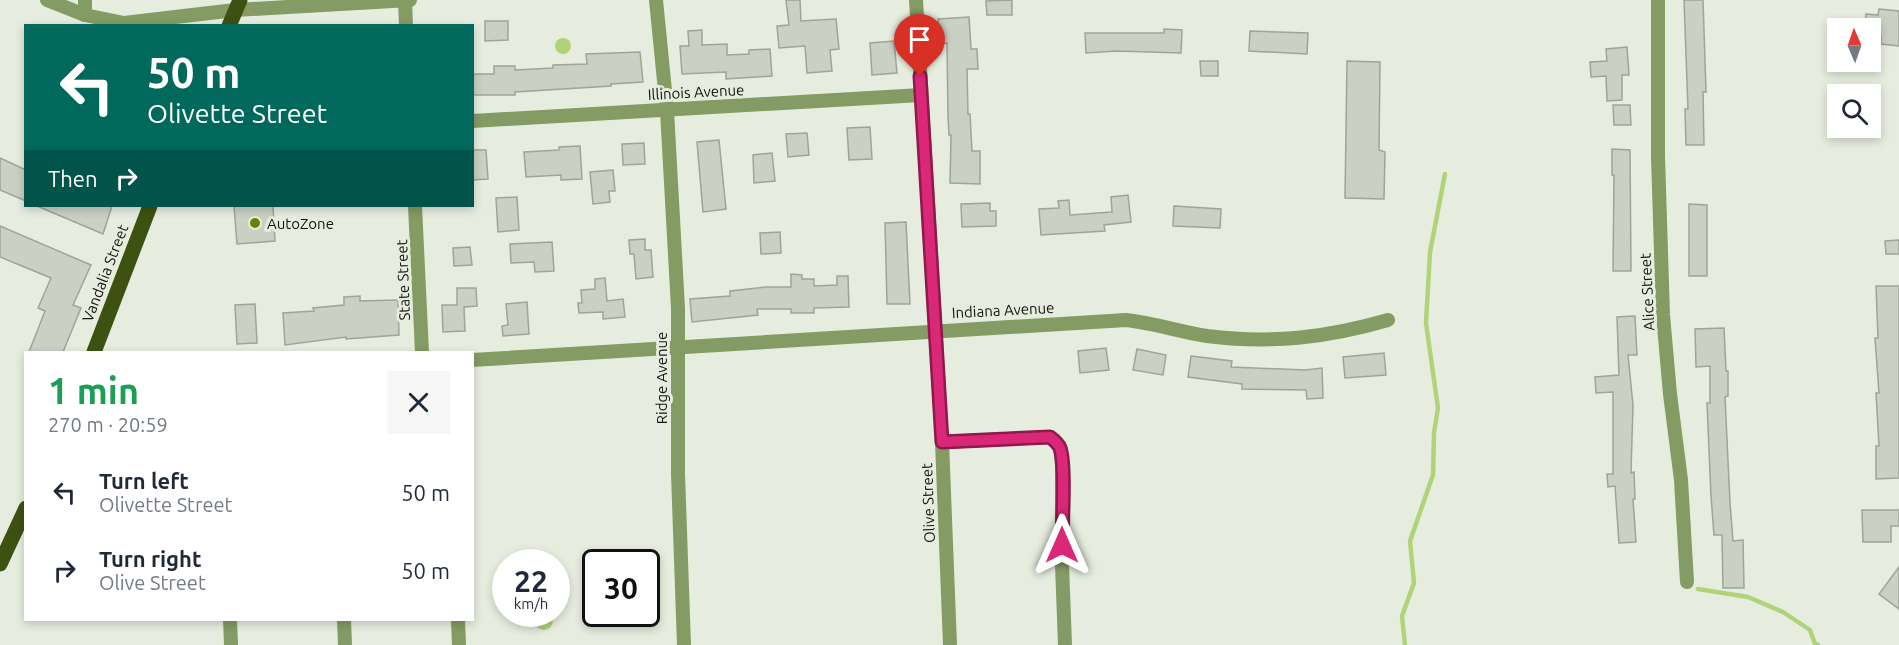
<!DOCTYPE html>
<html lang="en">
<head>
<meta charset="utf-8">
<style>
	body { margin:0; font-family:Ubuntu,sans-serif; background:#f6f6f7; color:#1f2937; height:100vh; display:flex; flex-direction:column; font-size:22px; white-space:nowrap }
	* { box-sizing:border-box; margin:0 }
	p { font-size:20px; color:#747a83 }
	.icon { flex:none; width:33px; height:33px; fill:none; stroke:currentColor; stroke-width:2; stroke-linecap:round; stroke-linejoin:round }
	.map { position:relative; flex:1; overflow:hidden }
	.details { position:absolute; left:24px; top:351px; width:450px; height:270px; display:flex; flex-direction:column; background:#fff; border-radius:0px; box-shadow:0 3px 9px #0003 }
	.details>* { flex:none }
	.top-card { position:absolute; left:24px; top:24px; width:450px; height:183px; border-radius:0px; box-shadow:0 3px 9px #0003; background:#00695c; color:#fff; overflow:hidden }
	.needle { width:39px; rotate:358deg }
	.fabs { position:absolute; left:1827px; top:18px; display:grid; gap:12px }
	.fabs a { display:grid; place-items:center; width:54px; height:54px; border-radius:0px; background:#fff; box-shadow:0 3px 9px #0003; font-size:30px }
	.speed { position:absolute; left:492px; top:549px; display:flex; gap:12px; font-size:30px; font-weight:700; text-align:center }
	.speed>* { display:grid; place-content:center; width:78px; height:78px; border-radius:50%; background:#fff; box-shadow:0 3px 9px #0003; line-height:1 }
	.speed small { font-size:15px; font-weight:400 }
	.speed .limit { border:3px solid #111; border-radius:9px; background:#fff; color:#111 }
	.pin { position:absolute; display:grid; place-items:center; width:51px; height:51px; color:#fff; margin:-62px -26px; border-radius:50% 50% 50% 0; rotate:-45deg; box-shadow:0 0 6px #0007 }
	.pin .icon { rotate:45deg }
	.me { position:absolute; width:66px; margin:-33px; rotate:0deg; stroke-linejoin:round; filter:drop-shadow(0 0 4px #0008) }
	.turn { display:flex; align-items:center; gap:21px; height:126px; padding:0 24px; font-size:27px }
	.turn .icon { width:78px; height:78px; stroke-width:2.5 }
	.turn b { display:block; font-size:42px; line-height:51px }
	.then { display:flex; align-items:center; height:57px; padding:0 24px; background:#0003; gap:12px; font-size:22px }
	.round { display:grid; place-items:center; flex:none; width:63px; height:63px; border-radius:0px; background:#f6f6f7 }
	.summary { display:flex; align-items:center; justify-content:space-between; height:102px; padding:0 24px }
	h1 { font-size:36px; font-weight:700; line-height:45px; color:#1e9e55 }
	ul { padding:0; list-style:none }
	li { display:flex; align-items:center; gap:18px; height:78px; padding:0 24px }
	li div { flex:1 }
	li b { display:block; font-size:22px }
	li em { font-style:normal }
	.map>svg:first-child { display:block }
	.water { fill:#b0d37a }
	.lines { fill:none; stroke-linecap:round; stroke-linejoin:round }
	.stream { stroke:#b0d37a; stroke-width:4.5 }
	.building { fill:#cad1c2; stroke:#9ea596; stroke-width:1.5 }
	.minor { stroke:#849b63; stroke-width:14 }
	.primary { stroke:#3d5211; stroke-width:15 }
	.route-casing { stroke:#8e194d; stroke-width:15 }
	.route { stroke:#db2777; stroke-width:10 }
	.poi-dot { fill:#618607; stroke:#e6edde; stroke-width:2 }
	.labels { text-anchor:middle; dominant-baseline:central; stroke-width:6; stroke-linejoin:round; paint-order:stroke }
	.street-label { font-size:15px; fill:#12140f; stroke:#e6edde }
	.poi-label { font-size:15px; fill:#12140f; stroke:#e6edde; text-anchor:start }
</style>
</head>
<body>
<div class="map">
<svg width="1899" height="645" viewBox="0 0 1899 645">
	<rect width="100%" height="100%" fill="#e6edde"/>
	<g class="water">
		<circle cx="563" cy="46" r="8"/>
		<circle cx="544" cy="621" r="9"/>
	</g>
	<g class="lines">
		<g class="stream">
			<polyline points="1698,589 1748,597 1783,612 1810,630 1815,644 1818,645"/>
			<polyline points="1405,645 1402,616 1414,583 1410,541 1433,475 1434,433 1438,408 1426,323 1430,252 1445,174"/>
		</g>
	</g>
	<g class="building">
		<polygon points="786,0 800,0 801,21 836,19 839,49 830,50 832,71 807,73 805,46 779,48 777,26 789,25"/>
		<polygon points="1012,0 1012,15 987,15 986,1"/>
		<polygon points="1684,0 1703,0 1706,92 1703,92 1704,145 1686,145 1685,109 1688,109"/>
		<polygon points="1879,9 1899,11 1899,46 1881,44 1881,36 1870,35 1870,28 1865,28 1866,14 1878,15"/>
		<polygon points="969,17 971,49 977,49 978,69 967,69 968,114 970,114 972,151 980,151 980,184 950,183 951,135 949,135 948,116 947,43 939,44 938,19"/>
		<polygon points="485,21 508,21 508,40 485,41"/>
		<polygon points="1164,29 1182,30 1181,53 1117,51 1086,53 1085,33 1164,33"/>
		<polygon points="702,30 702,45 727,44 727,55 749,54 749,50 770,49 772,76 726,79 726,72 682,74 680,46 689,46 688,31"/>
		<polygon points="1250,31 1308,33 1307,54 1249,51"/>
		<polygon points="894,41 897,73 872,75 870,43"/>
		<polygon points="1627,47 1629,75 1622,75 1622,100 1607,101 1606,76 1591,77 1590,62 1607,61 1606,49"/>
		<polygon points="640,52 643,82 611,84 611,86 515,92 515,95 472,95 472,74 494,74 494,66 515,66 515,70 553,68 553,65 587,64 586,54"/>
		<polygon points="1200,61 1218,61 1218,76 1201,76"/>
		<polygon points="1347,61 1380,62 1379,150 1385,152 1384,199 1345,198"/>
		<polygon points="1613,105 1630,105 1631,125 1614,125"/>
		<polygon points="870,127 872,159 849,160 847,128"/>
		<polygon points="807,133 809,155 788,157 786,134"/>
		<polygon points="719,140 726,209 703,212 697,142"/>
		<polygon points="644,143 645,164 623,165 622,144"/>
		<polygon points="580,146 582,179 561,180 561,175 526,177 524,152 559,150 559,147"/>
		<polygon points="1612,149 1630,150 1631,271 1613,271 1614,175 1612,175"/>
		<polygon points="472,150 486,150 488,179 472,180"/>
		<polygon points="772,153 775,181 754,183 753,155"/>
		<polygon points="0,158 26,170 26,201 0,190"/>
		<polygon points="613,170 615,191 609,191 610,202 593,204 590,172"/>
		<polygon points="1128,195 1131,222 1104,225 1105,231 1041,235 1039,209 1059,208 1058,201 1069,200 1070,215 1112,212 1111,197"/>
		<polygon points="517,197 519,230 498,232 496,198"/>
		<polygon points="990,203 990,211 996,211 996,226 962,227 961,204"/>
		<polygon points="1689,204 1707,205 1707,276 1689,276"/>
		<polygon points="37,206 112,206 103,234"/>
		<polygon points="234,206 273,206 275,241 237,244"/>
		<polygon points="1174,206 1221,209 1220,228 1173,226"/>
		<polygon points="906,222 910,304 887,304 885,223"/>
		<polygon points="0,226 91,265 73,305 81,308 63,352 29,352 45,311 38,308 51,278 0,257"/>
		<polygon points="780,232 781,253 761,254 760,233"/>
		<polygon points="645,239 645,250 651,250 653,277 636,279 634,254 630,254 629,240"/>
		<polygon points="1899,240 1899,254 1886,254 1885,241"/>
		<polygon points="552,242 554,271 535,272 534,262 511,263 510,244"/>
		<polygon points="470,247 472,265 454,266 453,248"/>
		<polygon points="791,274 802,275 802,279 814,279 814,286 837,285 837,276 848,276 849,307 814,308 814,313 791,313 791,309 757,309 758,315 692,322 690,299 730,296 730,291 766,287 791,287"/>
		<polygon points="605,278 607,301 623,299 625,317 603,319 603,312 579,313 578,303 582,303 581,290 595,289 595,279"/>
		<polygon points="1876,286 1899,286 1899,478 1876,479 1876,446 1879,446 1876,393 1879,393 1875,338 1878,338"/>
		<polygon points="457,288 476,288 477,306 464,307 465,331 443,332 442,305 457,305"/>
		<polygon points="360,296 360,301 398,300 399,335 346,339 346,337 285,345 283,313 314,311 313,308 344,305 344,297"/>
		<polygon points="527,302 529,334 503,336 502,326 508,325 506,304"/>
		<polygon points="255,304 257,343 237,344 235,305"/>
		<polygon points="1635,316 1637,355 1628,355 1633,405 1631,473 1634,472 1635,499 1633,499 1636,542 1619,543 1615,486 1608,487 1607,474 1613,474 1613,392 1596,393 1595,377 1619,375 1617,317"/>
		<polygon points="1724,328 1726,371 1728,371 1728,396 1725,397 1730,503 1733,541 1743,540 1744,588 1723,588 1722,535 1714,535 1711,496 1707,403 1710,403 1710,366 1696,367 1695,329"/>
		<polygon points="1106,348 1109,370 1080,373 1078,351"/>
		<polygon points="1137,349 1166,355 1163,375 1133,370"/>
		<polygon points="1384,353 1386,375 1345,378 1343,357"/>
		<polygon points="1191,356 1232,361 1231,367 1305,370 1322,368 1323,398 1307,399 1306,390 1242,389 1242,384 1188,377"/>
		<polygon points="1862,510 1899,510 1899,526 1891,526 1891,542 1863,542"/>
		<polygon points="1899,567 1899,609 1879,594"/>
	</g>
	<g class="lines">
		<g class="minor">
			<polyline points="47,0 85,15 124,23 235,10 410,0"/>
			<polyline points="405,0 406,26"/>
			<polyline points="656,0 667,111 678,308 678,474 684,645"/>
			<polyline points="916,0 942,442 950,645"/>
			<polyline points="1658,0 1658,157 1663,315 1670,394 1681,480 1687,582"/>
			<polyline points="85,15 85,0"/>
			<polyline points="472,121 921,95"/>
			<polyline points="415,206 422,352"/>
			<path d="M 472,360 L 1126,320 C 1154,323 1180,332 1207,336 C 1271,344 1326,338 1388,320"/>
			<polyline points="942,442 1050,437 1060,447 1062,464 1062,565 1065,645"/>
			<polyline points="230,620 231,645"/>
			<polyline points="344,620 345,645"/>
			<polyline points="458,620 459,645"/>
		</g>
		<g class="primary">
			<polyline points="229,26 240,0"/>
			<polyline points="94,352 150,206"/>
			<polyline points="0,564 26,508"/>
		</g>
	</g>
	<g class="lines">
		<g class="route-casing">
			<path id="route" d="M 920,76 L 942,442 L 1050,437 C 1054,440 1058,443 1060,448 C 1066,465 1062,523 1062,545"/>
		</g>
		<use href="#route" class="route"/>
	</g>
	<circle class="poi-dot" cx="255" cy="223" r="6"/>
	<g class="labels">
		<g class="street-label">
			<text transform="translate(696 92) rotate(-3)">Illinois Avenue</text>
			<text transform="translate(105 273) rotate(-69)">Vandalia Street</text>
			<text transform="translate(403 280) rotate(-92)">State Street</text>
			<text transform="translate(1647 292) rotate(-93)">Alice Street</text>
			<text transform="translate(1003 310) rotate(-3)">Indiana Avenue</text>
			<text transform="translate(661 378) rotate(-90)">Ridge Avenue</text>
			<text transform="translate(928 503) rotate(-92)">Olive Street</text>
		</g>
		<g class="poi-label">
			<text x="267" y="223">AutoZone</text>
		</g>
	</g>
</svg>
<div class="fabs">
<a><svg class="needle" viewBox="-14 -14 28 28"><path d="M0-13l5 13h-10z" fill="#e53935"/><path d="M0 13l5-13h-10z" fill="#747a83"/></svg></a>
<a><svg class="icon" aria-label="search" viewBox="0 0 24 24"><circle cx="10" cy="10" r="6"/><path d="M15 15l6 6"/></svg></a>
</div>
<div class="speed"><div>22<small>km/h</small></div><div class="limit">30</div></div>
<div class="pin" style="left:920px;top:76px;background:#d93025"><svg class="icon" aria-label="arrive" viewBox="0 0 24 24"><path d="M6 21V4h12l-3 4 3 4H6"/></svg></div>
<svg class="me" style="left:1062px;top:545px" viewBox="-20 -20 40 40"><path d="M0-17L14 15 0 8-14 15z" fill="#db2777" stroke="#fff" stroke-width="4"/></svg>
<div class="top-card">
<div class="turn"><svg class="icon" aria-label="left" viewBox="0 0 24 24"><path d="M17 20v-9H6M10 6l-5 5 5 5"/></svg><div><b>50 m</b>Olivette Street</div></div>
<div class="then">Then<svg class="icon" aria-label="right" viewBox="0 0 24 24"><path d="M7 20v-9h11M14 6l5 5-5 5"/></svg></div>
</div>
<section class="details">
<div class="summary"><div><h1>1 min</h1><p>270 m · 20:59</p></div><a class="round"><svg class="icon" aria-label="close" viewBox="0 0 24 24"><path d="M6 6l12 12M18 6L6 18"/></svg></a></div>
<ul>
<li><svg class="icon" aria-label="left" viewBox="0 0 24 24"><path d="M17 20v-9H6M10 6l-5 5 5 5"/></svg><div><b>Turn left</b><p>Olivette Street</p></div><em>50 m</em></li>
<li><svg class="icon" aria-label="right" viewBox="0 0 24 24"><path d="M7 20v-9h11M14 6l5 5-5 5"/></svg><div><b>Turn right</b><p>Olive Street</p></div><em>50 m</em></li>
</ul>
</section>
</div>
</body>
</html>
